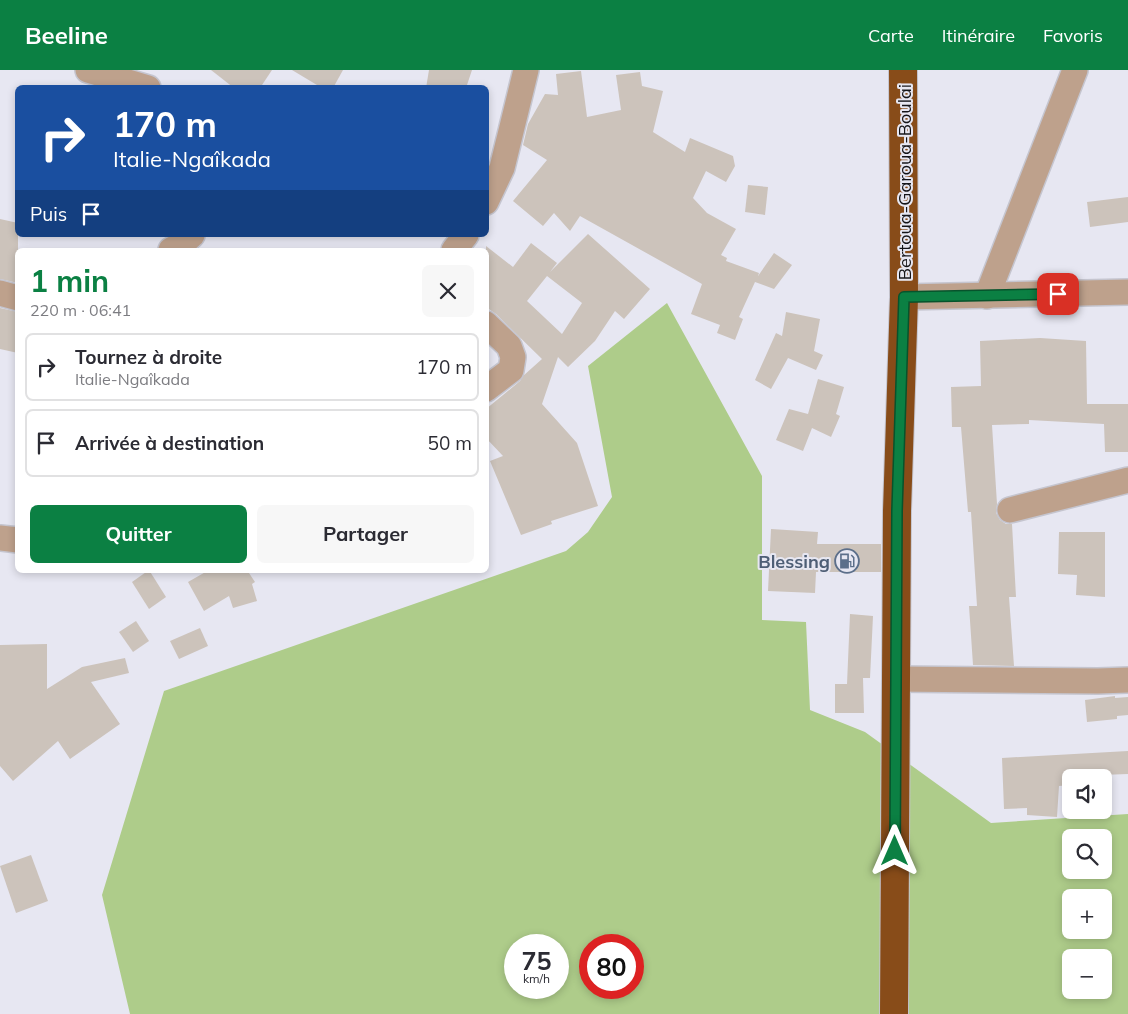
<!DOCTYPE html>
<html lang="fr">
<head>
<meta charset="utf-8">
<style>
	body { margin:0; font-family:Mulish,sans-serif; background:#f7f7f7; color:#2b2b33; height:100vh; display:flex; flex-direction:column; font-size:19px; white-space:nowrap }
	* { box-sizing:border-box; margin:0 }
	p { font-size:16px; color:#7c7c81 }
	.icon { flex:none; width:28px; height:28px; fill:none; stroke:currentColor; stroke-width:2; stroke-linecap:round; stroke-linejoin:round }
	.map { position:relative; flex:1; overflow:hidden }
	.sheet { position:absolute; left:15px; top:178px; width:474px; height:325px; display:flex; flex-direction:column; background:#fff; border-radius:8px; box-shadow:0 2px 8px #0003 }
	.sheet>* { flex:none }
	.banner { position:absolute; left:15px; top:15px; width:474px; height:152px; border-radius:8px; box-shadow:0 2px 8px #0003; background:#1a4fa0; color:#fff; overflow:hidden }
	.buttons { position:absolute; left:1062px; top:699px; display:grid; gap:10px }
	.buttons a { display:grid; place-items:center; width:50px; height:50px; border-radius:8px; background:#fff; box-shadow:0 2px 8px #0003; font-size:25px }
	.speed { position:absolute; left:504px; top:864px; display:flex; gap:10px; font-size:25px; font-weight:700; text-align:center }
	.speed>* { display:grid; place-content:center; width:65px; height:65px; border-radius:50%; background:#fff; box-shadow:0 2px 8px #0003; line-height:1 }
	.speed small { font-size:12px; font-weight:400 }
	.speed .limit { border:8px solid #d22; background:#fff; color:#111 }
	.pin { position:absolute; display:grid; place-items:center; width:42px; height:42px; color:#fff; margin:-21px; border-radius:10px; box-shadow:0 2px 8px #0006 }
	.me { position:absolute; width:55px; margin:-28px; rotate:0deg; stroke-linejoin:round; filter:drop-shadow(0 0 4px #0008) }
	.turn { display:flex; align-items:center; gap:18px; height:105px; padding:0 15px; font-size:22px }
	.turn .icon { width:65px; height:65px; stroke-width:2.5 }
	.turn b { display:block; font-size:35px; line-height:42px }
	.then { display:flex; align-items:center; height:48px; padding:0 15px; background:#0003; gap:10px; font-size:19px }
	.round { display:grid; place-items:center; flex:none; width:52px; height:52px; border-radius:8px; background:#f7f7f7 }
	.summary { display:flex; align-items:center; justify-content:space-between; height:85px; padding:0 15px }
	h1 { font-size:30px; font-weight:700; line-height:38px; color:#0b8043 }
	.primary-button { display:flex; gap:10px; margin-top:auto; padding:10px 15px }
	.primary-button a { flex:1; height:58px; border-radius:8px; background:#0b8043; color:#fff; font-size:20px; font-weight:700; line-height:58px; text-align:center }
	.primary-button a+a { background:#f7f7f7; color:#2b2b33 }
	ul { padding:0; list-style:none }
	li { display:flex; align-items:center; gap:15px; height:68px; margin:0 10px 8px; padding:0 5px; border:2px solid #e1e1e2; border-radius:8px }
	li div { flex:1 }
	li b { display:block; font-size:19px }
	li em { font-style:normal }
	header { display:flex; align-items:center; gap:30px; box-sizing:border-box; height:70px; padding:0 25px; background:#0b8043; color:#fff }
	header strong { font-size:24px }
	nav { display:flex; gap:28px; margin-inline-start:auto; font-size:18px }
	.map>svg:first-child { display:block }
	.green { fill:#aecc8a; fill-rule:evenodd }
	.building { fill:#ccc3bb; fill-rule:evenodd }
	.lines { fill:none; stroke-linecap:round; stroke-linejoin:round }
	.minor-casing { stroke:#c5c5cf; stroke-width:28 }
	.highway-casing { stroke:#c5c5cf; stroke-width:30 }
	.minor { stroke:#bea18c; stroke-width:25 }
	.highway { stroke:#884c19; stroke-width:28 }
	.route-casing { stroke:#07532c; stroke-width:12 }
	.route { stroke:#0b8043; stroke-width:9 }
	.labels { text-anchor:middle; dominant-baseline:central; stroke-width:4; stroke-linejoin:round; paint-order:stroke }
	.street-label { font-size:18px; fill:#141418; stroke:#e7e7f2 }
	.service-label { font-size:18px; font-weight:bold; fill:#4e5e75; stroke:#e7e7f2; text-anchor:end }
</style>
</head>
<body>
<header>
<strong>Beeline</strong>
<nav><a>Carte</a><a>Itinéraire</a><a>Favoris</a></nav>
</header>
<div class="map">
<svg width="1128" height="944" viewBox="0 0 1128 944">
	<rect width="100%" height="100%" fill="#e7e7f2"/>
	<path class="green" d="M 667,233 L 762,406 L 762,550 L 806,552 L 810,640 L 865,662 L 991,753 L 1128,744 L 1128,944 L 130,944 L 102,825 L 164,621 L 566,481 L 588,462 L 612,427 L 588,296 ZM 1071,768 L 1104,768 L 1104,800 L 1071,800 ZM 1071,828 L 1104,828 L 1104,860 L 1071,860 ZM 515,875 L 558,875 L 558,918 L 515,918 ZM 590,875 L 632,875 L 632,918 L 590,918 ZM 1071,888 L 1104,888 L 1104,920 L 1071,920 Z"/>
	<g class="building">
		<polygon points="211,0 272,0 260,18 234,18"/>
		<polygon points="292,0 343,0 333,18 322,18"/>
		<polygon points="429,0 472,0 466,18 426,18"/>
		<polygon points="581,1 587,47 621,40 616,5 640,2 642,16 663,21 653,62 685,82 690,68 733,86 735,96 726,112 706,101 693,128 707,143 736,159 721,185 727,188 726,191 759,203 758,206 774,183 792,195 774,219 755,212 739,247 743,249 735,270 717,263 720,255 691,244 702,214 580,146 570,161 554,143 543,156 513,131 547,90 523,75 528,54 545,24 558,25 556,4"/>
		<polygon points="748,115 768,117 765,145 745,142"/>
		<polygon points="1128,127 1128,152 1090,157 1087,132"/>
		<polygon points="0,149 18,153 18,213 0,209"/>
		<path d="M 588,164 L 650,219 L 624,249 L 615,241 L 595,271 L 568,297 L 558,287 L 542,334 L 577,373 L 598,436 L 551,451 L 552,454 L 521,465 L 490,391 L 503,386 L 486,368 L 486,339 L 520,311 L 523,306 L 542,289 L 496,244 L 486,237 L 486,176 L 513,197 L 531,173 L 557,193 L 550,202 ZM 547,206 L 582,233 L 562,264 L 527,231 Z"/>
		<polygon points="0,238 18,242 18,283 0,279"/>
		<polygon points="786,242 820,249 814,281 823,285 816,300 788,288 771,319 755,310 776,263 782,266"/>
		<polygon points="1040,268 1086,271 1087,334 1128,334 1128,382 1105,382 1104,354 1029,350 1029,354 992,355 997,434 996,443 1000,450 1006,454 1012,454 1016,527 1009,527 1014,596 973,595 969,536 977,536 971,442 968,442 961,357 952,357 951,317 981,316 980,271"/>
		<polygon points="818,309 844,317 836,344 840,346 831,367 812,358 803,381 776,370 789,339 808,344"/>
		<polygon points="771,459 818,462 817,474 881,474 881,502 816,502 815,523 768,521"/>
		<polygon points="1059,462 1105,462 1105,527 1076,525 1077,505 1058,504"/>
		<polygon points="149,500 166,527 149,539 132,512"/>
		<polygon points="209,500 247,500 255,512 252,514 257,531 233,538 229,526 204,541 188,512"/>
		<polygon points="850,544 873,546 870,608 863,608 864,643 835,643 835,614 847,614"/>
		<polygon points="136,551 149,571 133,582 119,562"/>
		<polygon points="200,558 208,576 179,589 170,571"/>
		<polygon points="47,574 47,619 82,597 125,588 129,603 91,612 120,654 70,689 58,671 13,711 0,696 0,575"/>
		<polygon points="1115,626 1115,628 1128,627 1128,645 1117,646 1117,649 1087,652 1085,630"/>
		<polygon points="1128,681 1128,704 1101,705 1101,708 1071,708 1071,715 1059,716 1057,747 1027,745 1027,738 1004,739 1002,688"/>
		<polygon points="31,785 48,831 16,843 0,796"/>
	</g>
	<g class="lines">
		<g class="minor-casing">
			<g id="minor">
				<polyline points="88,0 148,18"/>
				<polyline points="486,132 502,98 526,0"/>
				<polyline points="171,180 182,174 192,165"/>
				<polyline points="454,180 466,165"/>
				<polyline points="0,223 18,228"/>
				<polyline points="987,226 1075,0"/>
				<polyline points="904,227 1128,222"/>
				<polyline points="486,254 509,276 513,287 511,300 486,319"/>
				<polyline points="1010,440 1128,410"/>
				<polyline points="0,468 18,470"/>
				<polyline points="896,609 1098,611 1128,610"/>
			</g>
		</g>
		<g class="highway-casing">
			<polyline id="highway" points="894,944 897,441 904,227 903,0"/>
		</g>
		<use href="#minor" class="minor"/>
		<use href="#highway" class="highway"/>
	</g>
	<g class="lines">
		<g class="route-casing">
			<polyline id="route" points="895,781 897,441 904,227 1058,224"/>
		</g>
		<use href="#route" class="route"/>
	</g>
	<defs>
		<g id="fuel-ring" transform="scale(1.25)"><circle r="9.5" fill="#e7e7f2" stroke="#5c6f8a" stroke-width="1.5"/><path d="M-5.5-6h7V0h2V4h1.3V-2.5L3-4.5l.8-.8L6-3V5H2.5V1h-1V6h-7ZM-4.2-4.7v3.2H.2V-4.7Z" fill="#5c6f8a"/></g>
	</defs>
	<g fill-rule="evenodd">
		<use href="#fuel-ring" x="847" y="491"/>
	</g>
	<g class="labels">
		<g class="street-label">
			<text transform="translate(904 112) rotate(-90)">Bertoua-Garoua-Boulai</text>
		</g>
		<g class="service-label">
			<text x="830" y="491">Blessing</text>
		</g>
	</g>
</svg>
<div class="buttons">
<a><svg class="icon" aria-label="sound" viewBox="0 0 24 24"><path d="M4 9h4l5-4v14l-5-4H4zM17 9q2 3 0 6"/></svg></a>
<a><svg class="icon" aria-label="search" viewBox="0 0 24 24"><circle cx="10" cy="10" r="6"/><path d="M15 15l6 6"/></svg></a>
<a>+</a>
<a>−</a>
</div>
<div class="speed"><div>75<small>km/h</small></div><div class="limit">80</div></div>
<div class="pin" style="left:1058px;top:224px;background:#d93025"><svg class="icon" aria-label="arrive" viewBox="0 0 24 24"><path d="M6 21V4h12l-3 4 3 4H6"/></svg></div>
<svg class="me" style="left:895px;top:781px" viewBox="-20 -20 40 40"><path d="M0-17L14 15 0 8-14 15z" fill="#0b8043" stroke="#fff" stroke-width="4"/></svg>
<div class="banner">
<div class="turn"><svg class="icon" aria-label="right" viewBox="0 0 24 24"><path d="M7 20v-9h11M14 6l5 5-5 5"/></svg><div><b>170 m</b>Italie-Ngaîkada</div></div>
<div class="then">Puis<svg class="icon" aria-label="arrive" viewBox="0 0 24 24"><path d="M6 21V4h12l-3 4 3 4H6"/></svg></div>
</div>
<section class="sheet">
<div class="summary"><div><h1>1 min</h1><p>220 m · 06:41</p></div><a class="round"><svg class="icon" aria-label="close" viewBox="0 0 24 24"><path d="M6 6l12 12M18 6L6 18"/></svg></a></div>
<ul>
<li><svg class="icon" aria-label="right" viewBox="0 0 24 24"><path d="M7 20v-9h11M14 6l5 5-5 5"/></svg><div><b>Tournez à droite</b><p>Italie-Ngaîkada</p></div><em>170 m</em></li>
<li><svg class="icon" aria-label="arrive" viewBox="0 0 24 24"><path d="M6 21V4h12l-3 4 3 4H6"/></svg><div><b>Arrivée à destination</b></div><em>50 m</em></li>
</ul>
<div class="primary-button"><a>Quitter</a><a>Partager</a></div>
</section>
</div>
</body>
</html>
